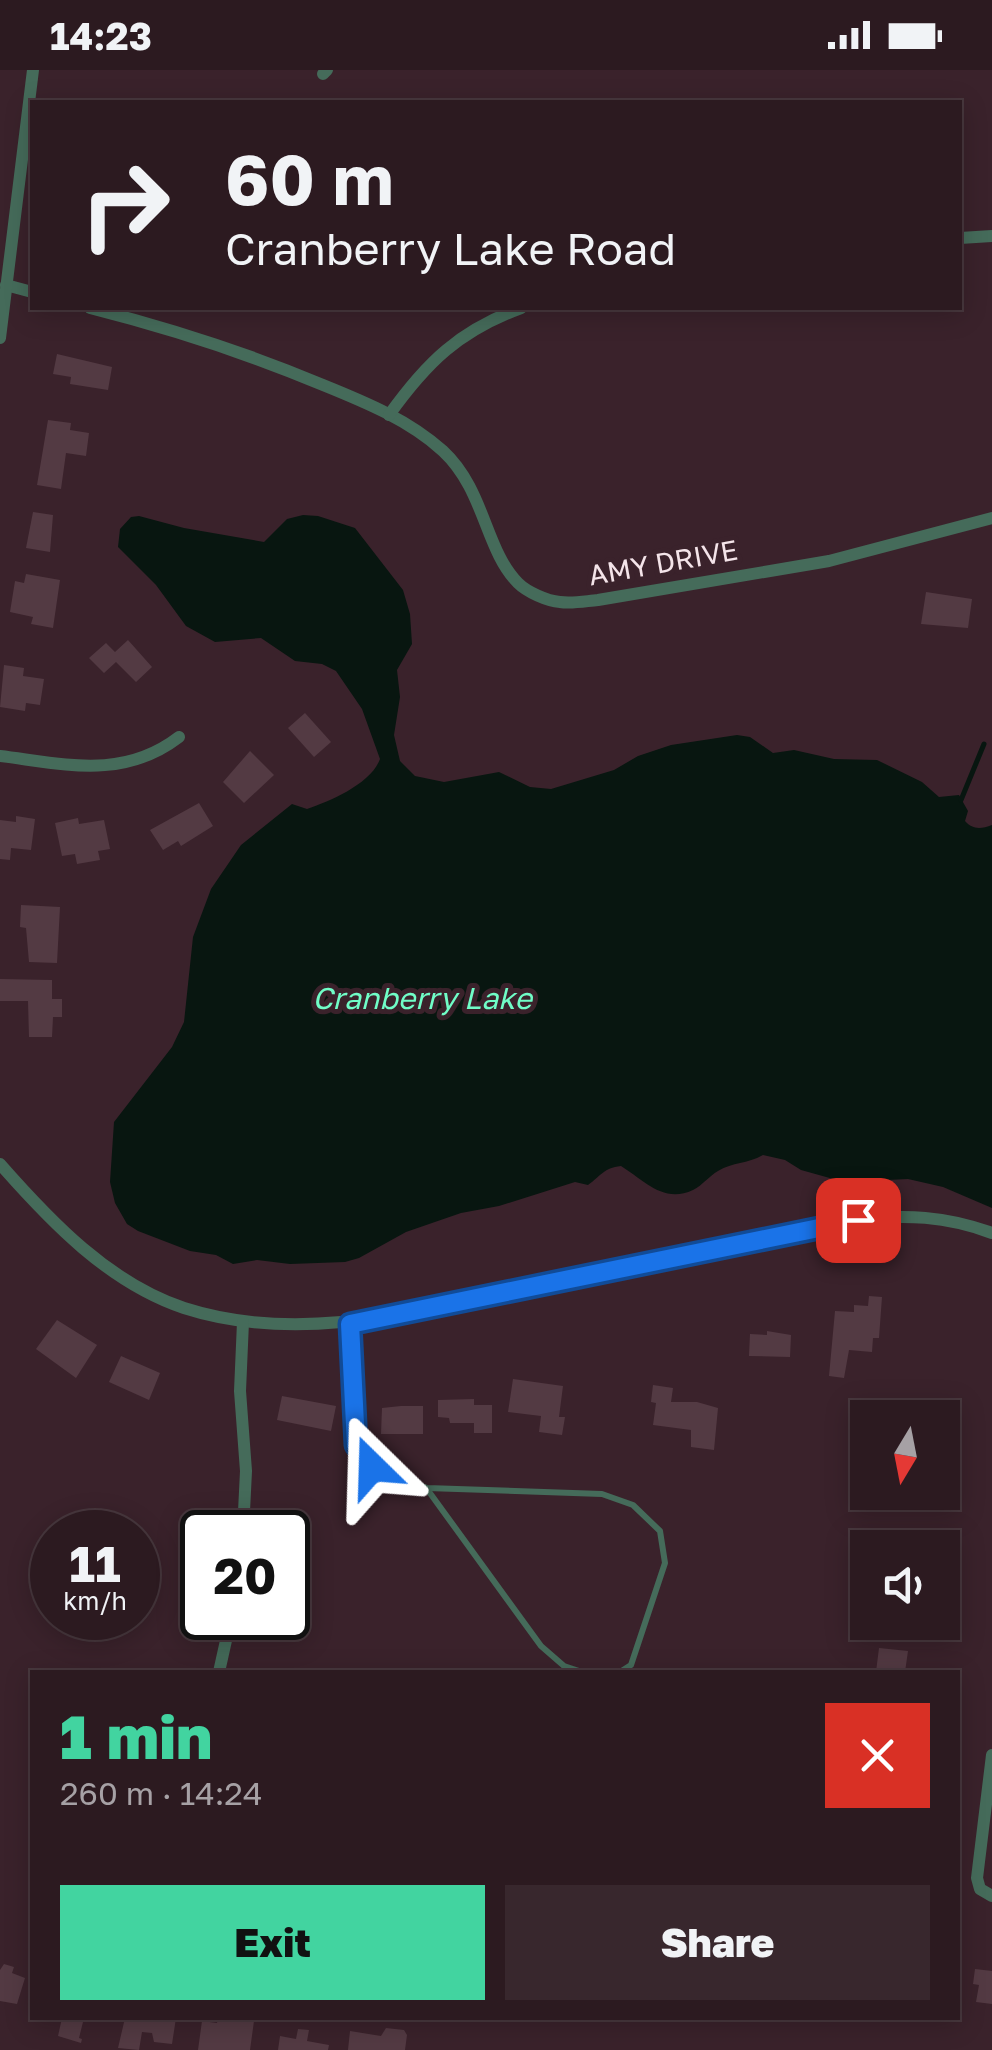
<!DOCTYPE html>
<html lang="en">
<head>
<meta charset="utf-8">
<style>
	body { margin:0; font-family:"Golos Text",sans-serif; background:#38272d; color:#f1f3f6; height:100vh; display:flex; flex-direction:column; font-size:38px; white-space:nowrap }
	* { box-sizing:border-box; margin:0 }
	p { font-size:32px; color:#a6a1a5 }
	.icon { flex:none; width:55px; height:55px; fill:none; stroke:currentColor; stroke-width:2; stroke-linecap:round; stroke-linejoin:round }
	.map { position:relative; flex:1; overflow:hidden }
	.sheet { position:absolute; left:30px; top:1600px; width:930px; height:350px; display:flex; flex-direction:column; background:#2c1a20; border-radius:0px; box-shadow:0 5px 25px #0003,0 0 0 2px #48383e }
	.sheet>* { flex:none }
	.guide { position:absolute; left:30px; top:30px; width:932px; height:210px; border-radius:0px; box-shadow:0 5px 25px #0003,0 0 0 2px #48383e; background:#2c1a20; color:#f1f3f6; overflow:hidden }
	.needle { width:65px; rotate:190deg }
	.tools { position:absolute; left:850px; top:1330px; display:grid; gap:20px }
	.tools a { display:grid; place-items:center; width:110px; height:110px; border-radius:0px; background:#2c1a20; box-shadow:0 5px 25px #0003,0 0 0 2px #48383e; font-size:50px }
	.speed { position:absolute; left:30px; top:1440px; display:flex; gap:20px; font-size:50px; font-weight:700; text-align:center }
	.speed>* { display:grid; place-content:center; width:130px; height:130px; border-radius:50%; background:#2c1a20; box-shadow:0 5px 25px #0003,0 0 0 2px #48383e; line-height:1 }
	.speed small { font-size:25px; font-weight:400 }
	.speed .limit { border:5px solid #111; border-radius:15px; background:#fff; color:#111 }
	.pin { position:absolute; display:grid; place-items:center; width:85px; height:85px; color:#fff; margin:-42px; border-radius:20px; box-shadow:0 5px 15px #0006 }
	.me { position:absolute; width:110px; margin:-55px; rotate:338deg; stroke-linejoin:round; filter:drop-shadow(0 0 8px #0008) }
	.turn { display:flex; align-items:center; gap:35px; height:210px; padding:0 30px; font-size:45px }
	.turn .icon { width:130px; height:130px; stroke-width:2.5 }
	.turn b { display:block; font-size:70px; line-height:85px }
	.round { display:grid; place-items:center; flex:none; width:105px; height:105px; border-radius:0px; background:#38272d }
	.headline { display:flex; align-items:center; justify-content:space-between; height:170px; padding:0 30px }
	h1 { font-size:60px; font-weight:800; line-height:75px; color:#42d4a0 }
	.cta { display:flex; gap:20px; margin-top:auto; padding:20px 30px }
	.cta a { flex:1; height:115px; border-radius:0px; background:#42d4a0; color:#111; font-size:40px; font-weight:800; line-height:115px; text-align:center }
	.cta a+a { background:#38272d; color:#f1f3f6 }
	.status { display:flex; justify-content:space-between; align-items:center; height:70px; padding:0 50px; background:#2c1a20; direction:ltr }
	.status svg { height:28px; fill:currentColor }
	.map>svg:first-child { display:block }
	.water { fill:#081610 }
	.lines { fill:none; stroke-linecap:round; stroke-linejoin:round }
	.stream { stroke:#081610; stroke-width:5 }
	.building { fill:#533a43 }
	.lane { stroke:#456b5a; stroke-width:6 }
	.street { stroke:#456b5a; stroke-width:12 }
	.route-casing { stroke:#114b97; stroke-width:25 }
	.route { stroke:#1a73e8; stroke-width:18 }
	.labels { text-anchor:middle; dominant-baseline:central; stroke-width:10; stroke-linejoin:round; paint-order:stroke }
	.street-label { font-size:28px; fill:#f4e4e9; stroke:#3a222b }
	.water-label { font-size:30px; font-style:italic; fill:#70fdc7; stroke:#3a222b }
</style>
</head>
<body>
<div class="status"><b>14:23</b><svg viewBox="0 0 49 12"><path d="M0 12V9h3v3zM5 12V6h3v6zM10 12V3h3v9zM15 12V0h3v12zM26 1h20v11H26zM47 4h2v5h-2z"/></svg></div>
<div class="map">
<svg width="992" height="1980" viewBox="0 0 992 1980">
	<rect width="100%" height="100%" fill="#3a222b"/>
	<path class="water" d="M 303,445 L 318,446 L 355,458 L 403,520 L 410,544 L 412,574 L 397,600 L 400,627 L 394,665 L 400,691 L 415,706 L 444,712 L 499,702 L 530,717 L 551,719 L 614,700 L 638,686 L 671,675 L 737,665 L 750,667 L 773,683 L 794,680 L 834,689 L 877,690 L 922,712 L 939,727 L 959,725 L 968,741 L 965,751 C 973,760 981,759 992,755 L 992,1138 L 943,1117 L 908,1109 L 844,1112 L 801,1100 L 785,1090 L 763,1085 C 747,1094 733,1092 718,1101 C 709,1106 703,1115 693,1120 C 663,1134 644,1110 621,1096 C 603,1098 601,1106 588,1115 L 575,1112 L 499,1136 L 461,1143 L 406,1162 L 359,1188 L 345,1192 L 290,1194 L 257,1190 L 233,1194 L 216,1185 L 190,1181 L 138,1161 L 127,1154 L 115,1133 L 110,1112 L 114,1052 L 172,977 L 184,952 L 193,867 L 211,819 L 241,775 L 292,734 L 307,739 C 330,731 371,714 380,689 L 362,639 L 336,601 L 322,594 L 295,591 L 261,568 L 215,572 L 186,556 L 156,515 L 118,477 L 120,459 L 131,447 L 139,446 L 184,458 L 264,472 L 287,449 Z"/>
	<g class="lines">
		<polyline class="stream" points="961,730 984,674"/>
	</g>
	<g class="building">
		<polygon points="57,284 112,297 108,320 70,314 71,307 53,304"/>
		<polygon points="48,350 71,353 70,360 89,363 86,386 66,383 61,419 37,415"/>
		<polygon points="33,442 53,445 50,482 26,478"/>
		<polygon points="26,504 60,510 53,558 31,554 33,547 10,542 15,511 24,513"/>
		<polygon points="926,522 972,529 968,558 921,554"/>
		<polygon points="128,570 152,597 136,612 116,592 104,603 89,588 106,573 115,582"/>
		<polygon points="4,595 24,598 23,606 44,609 40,635 26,633 25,641 0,637"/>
		<polygon points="305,643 331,672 314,687 288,658"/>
		<polygon points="250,681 274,705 244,733 223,712"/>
		<polygon points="199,733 213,756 181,776 178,771 163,780 150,760"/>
		<polygon points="16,746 35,749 31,780 11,778 10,790 0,789 0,750 16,752"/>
		<polygon points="78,748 79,754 104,750 110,779 98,781 100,790 77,794 75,784 62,786 55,753"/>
		<polygon points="21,835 60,837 57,893 29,892 26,858 20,857"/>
		<polygon points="0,909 52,910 52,929 62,929 62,947 53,947 52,967 29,967 28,931 0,931"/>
		<polygon points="869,1226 882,1227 879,1268 873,1268 872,1282 849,1280 844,1308 829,1306 835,1241 854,1242 854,1235 868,1236"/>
		<polygon points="57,1250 97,1275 76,1308 36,1279"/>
		<polygon points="767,1261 791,1265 790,1287 749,1286 750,1264 767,1265"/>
		<polygon points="121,1286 160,1303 149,1330 109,1312"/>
		<polygon points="513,1309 563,1316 559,1347 565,1347 562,1365 539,1362 541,1346 508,1342"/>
		<polygon points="653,1315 673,1318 671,1332 697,1332 718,1338 714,1380 691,1377 691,1360 653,1355 656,1333 651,1332"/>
		<polygon points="282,1326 336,1336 331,1361 277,1350"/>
		<polygon points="474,1329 474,1335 492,1335 492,1363 474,1363 474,1353 450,1353 449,1348 438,1347 438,1330"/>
		<polygon points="401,1336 423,1336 423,1364 381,1364 382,1338"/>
		<polygon points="879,1578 908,1581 905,1602 876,1602"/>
		<polygon points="4,1894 14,1897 12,1903 25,1908 17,1934 0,1931 0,1900"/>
		<polygon points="975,1899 992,1901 992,1934 976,1932 979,1915 973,1914"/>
		<polygon points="62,1948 84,1948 79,1968 82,1969 81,1973 58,1966"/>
		<polygon points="125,1948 176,1948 172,1974 154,1972 152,1963 142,1962 139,1980 118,1978"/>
		<polygon points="218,1948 254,1951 250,1980 198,1980 202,1951 217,1953"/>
		<polygon points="386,1958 404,1960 407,1965 405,1980 348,1980 350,1961 381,1966"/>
		<polygon points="298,1959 309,1960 307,1971 329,1975 328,1980 278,1980 280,1966 296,1969"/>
	</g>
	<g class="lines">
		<g class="lane">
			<polyline points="350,1254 356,1375 372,1397 427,1418 602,1424 633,1435 660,1461 665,1493 631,1595 620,1602"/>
			<polyline points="427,1419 541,1576 564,1596 582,1602"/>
		</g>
		<g class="street">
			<polyline points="323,4 327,0"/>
			<polyline points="960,168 992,166"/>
			<polyline points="6,215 32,222"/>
			<path d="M 90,238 C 169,258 247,283 323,315 C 365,332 409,350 443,381 C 485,420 485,480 518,513 C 527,522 547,531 560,532 C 572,534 586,531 598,530 L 829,491 L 992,448"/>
			<polyline points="0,268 33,0"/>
			<path d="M 389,345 C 427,292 459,261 521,238"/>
			<path d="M 0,686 C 65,694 123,710 179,667"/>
			<path d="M 0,1094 C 51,1152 109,1213 184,1238 C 305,1277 432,1237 551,1212 C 653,1191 755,1170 857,1150 C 905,1144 946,1146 992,1163"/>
			<polyline points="243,1462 246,1401 240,1321 243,1252"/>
			<polyline points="219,1602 231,1548"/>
			<polyline points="992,1685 977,1808 980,1819 992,1826"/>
		</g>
	</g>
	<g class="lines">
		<g class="route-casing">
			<polyline id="route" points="372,1397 356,1375 350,1254 858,1150"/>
		</g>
		<use href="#route" class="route"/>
	</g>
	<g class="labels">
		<g class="street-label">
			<text transform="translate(663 492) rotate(-10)">AMY DRIVE</text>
		</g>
		<g class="water-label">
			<text x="422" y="928">Cranberry Lake</text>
		</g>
	</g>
</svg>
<div class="tools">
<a><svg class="needle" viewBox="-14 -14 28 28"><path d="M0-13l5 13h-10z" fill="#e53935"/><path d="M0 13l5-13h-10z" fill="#a6a1a5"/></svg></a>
<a><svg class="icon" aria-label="sound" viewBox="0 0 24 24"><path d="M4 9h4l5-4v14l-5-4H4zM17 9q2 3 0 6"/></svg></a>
</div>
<div class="speed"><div>11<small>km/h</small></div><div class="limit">20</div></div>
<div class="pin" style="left:858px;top:1150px;background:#d93025"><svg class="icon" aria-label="arrive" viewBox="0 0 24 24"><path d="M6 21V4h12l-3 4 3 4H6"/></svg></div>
<svg class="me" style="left:372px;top:1397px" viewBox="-20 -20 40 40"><path d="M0-17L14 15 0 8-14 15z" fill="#1a73e8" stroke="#fff" stroke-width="4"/></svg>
<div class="guide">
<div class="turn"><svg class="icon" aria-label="right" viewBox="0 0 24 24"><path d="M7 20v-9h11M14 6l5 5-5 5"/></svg><div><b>60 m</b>Cranberry Lake Road</div></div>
</div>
<section class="sheet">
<div class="headline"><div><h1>1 min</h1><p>260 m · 14:24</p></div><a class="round" style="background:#d93025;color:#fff"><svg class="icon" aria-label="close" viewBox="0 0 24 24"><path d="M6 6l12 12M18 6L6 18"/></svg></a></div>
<div class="cta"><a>Exit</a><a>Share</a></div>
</section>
</div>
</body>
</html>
